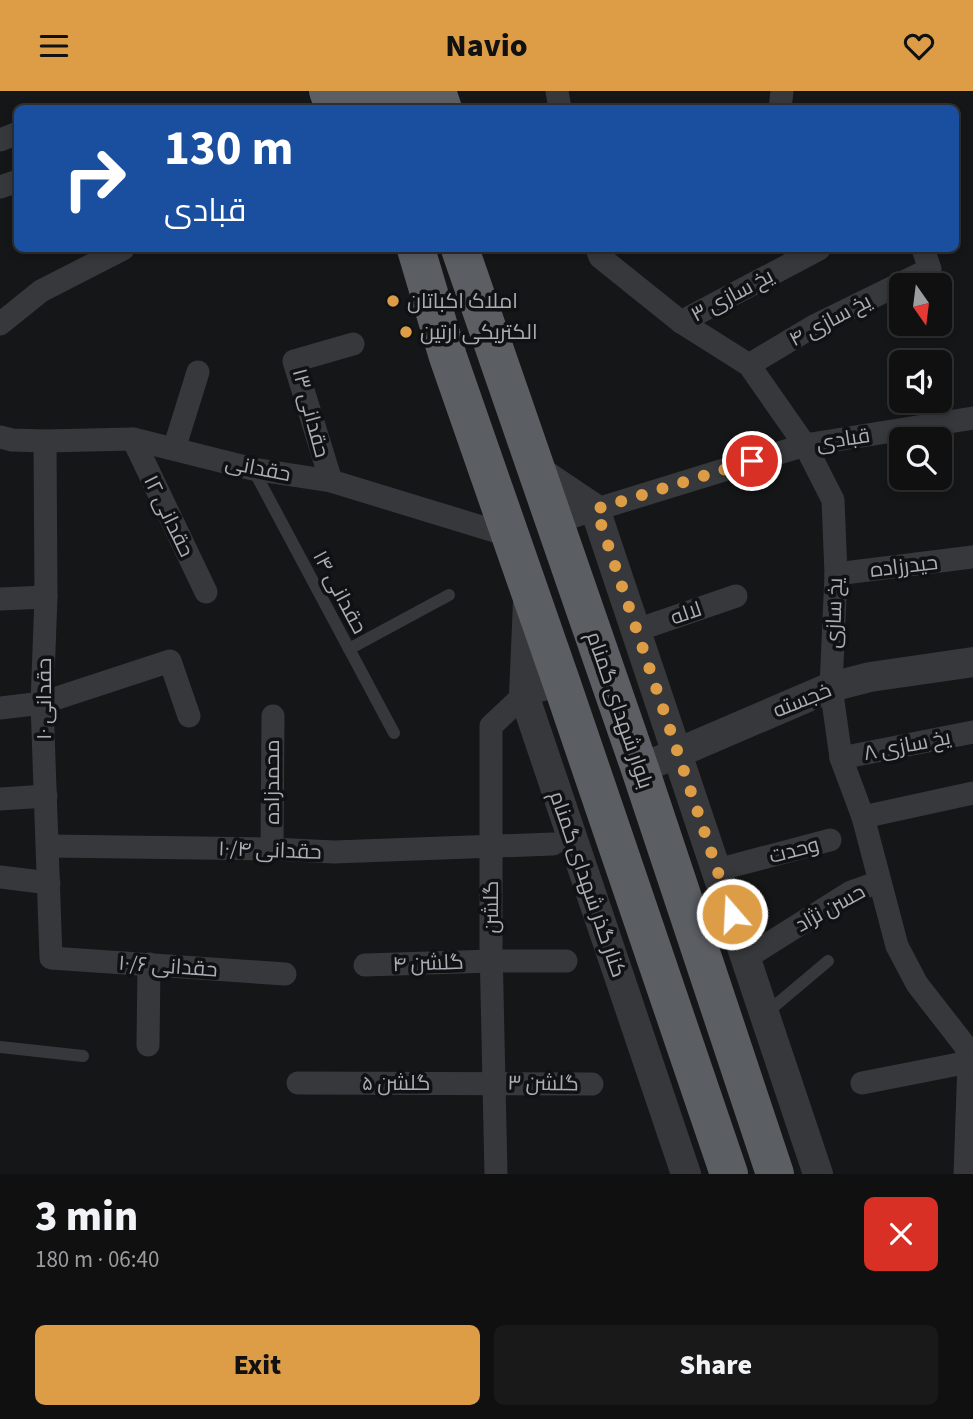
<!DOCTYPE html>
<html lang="en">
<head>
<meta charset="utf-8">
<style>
	body { margin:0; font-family:"Source Sans 3",Cairo,sans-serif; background:#19191a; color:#f1f3f6; height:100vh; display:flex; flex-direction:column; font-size:26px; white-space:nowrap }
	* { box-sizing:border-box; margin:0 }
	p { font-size:23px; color:#9c9d9f }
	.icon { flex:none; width:38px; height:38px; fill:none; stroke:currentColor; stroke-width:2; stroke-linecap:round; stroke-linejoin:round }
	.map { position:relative; height:1083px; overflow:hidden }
	.drawer { display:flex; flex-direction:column; background:#101011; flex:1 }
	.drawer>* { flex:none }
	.top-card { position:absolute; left:14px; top:14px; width:945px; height:147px; border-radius:10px; box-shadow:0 4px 10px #0003,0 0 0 2px #303031; background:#1a4fa0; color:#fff; overflow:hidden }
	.needle { width:46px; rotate:166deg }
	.controls { position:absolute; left:889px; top:182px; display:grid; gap:14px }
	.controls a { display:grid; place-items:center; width:63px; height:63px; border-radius:10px; background:#101011; box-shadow:0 4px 10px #0003,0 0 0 2px #303031; font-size:35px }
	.pin { position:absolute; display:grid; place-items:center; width:60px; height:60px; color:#fff; margin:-30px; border:4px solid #fff; border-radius:50%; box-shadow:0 2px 7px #0007 }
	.me { position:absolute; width:77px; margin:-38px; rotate:341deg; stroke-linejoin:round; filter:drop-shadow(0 0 5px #0008) }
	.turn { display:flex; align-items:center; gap:24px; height:147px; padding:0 35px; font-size:32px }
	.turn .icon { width:91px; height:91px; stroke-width:2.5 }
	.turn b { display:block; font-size:49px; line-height:60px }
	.round { display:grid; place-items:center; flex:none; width:74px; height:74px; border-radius:10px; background:#19191a }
	.headline { display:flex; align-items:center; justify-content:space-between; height:119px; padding:0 35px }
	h1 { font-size:42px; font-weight:800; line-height:52px }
	.cta { display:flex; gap:14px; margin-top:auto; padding:14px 35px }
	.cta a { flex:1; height:80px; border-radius:10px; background:#dd9d47; color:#111; font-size:28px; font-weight:800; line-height:80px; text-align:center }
	.cta a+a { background:#19191a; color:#f1f3f6 }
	header { display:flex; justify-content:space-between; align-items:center; height:91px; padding:0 35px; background:#dd9d47; color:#111; font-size:32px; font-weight:800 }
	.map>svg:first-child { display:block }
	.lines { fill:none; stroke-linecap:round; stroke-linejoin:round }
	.service { stroke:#37383b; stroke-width:12 }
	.minor { stroke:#37383b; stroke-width:23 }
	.tertiary { stroke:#37383b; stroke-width:30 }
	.trunk { stroke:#5b5e63; stroke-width:38 }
	.route { stroke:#dd9d47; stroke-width:12; stroke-dasharray:0 21.6 }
	.poi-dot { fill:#dd9d47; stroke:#101112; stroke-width:2.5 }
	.labels { text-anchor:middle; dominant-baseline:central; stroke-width:7; stroke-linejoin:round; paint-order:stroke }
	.street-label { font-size:21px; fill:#a9aeb5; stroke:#101112 }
	.poi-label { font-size:21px; fill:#a9aeb5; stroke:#101112; text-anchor:start }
</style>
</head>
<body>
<header><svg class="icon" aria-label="menu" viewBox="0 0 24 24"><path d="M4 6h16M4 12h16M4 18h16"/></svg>Navio<svg class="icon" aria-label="heart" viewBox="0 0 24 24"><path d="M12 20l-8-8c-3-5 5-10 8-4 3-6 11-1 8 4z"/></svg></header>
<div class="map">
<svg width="973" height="1083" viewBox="0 0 973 1083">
	<rect width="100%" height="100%" fill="#151617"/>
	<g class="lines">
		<g class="service">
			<polyline points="253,378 394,642"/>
			<polyline points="349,558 449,504"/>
			<polyline points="765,923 828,870"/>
			<polyline points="0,956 83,965"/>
		</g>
		<g class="minor">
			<polyline points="557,0 560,18"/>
			<polyline points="780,18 782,0"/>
			<polyline points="0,49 18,42"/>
			<polyline points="0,96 18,90"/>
			<polyline points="597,158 600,166 681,231 749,274 805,354 833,409 836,483 831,596 841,667 863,726 897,855 917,893 966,956 969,971 965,1083"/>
			<polyline points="681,231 819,158"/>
			<polyline points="0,233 41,200 123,158"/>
			<polyline points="749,274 814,235 930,178 923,158"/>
			<polyline points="0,346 12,349 45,350 133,348 253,378 331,390 511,445"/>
			<polyline points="133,348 206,501"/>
			<polyline points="45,350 46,506 42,612 51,867 285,883"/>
			<polyline points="174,358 198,281"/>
			<polyline points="331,390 294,270 353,253"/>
			<polyline points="555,431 805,354 973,327"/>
			<polyline points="836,483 973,466"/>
			<polyline points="0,508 46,506"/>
			<polyline points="637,539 736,505"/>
			<polyline points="0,617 42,612 170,570 189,625"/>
			<polyline points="841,667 973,641"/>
			<polyline points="0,708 46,705"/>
			<polyline points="863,726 973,702"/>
			<polyline points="48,755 272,758 334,761 553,753"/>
			<polyline points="272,758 273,625"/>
			<polyline points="717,779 830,749"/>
			<polyline points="0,786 49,792"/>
			<polyline points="746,867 851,801 879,791"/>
			<polyline points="365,874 492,870 566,870"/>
			<polyline points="148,954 149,873"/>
			<polyline points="298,992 592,993"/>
			<polyline points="862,992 969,971 973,972"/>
			<polyline points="496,1083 491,855 491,635 524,604 562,593"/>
		</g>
		<g class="tertiary">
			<polyline points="537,379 595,418 818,1083"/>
			<polyline points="528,511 524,604 686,1083"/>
			<polyline points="640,678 831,596 870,586 973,571"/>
		</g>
		<g class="trunk">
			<polyline points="328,0 335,18"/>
			<polyline points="365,0 371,18"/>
			<polyline points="400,0 408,18"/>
			<polyline points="437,0 443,18"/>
			<polyline points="416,158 448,266 562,593 729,1083"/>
			<polyline points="460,158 640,678 775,1083"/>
		</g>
	</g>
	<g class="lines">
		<polyline class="route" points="732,823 596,418 752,370"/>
	</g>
	<g class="poi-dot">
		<circle cx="393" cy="210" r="7"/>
		<circle cx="406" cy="241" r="7"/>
	</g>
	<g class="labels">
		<g class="street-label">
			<text transform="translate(732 204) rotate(-28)">یخ سازی ۳</text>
			<text transform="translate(830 229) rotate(-28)">یخ سازی ۴</text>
			<text transform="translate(311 322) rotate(75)">حقدانی ۱۳</text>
			<text transform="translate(843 348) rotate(-9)">قبادی</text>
			<text transform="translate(258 377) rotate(11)">حقدانی</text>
			<text transform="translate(169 425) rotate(64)">حقدانی ۱۲</text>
			<text transform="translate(904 475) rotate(-7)">حیدرزاده</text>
			<text transform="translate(340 501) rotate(62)">حقدانی ۱۴</text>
			<text transform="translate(686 522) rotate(-19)">لاله</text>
			<text transform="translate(834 522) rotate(-88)">یخ سازی</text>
			<text transform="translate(44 608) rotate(-90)">حقدانی ۱۰</text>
			<text transform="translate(802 609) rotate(-22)">خجسته</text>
			<text transform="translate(620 619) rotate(71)">بلوار شهدای گمنام</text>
			<text transform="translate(907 654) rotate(-11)">یخ سازی ۸</text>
			<text transform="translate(272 691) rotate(-90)">محمدزاده</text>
			<text transform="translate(270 759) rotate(2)">حقدانی ۱۰/۴</text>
			<text transform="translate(794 759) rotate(-15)">وحدت</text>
			<text transform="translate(588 793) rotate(71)">کنار گذر شهدای گمنام</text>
			<text transform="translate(491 816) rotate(-90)">گلشن</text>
			<text transform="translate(830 817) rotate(-29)">حسن نژاد</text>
			<text transform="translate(428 872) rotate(-2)">گلشن ۴</text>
			<text transform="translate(168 875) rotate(4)">حقدانی ۱۰/۶</text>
			<text x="396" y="992">گلشن ۵</text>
			<text transform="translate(543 992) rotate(1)">گلشن ۳</text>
		</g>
		<g class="poi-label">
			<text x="407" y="210">املاک اکباتان</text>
			<text x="420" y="241">الکتریکی ارتین</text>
		</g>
	</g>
</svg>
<div class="controls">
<a><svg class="needle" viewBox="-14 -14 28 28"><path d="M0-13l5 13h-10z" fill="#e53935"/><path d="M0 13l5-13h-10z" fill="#9c9d9f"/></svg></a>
<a><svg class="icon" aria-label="sound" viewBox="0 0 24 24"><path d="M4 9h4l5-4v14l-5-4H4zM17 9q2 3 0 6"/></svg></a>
<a><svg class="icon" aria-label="search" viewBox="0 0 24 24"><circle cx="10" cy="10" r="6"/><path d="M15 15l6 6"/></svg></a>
</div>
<div class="pin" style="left:752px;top:370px;background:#d93025"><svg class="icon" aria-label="arrive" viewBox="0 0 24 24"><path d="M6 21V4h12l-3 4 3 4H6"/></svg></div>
<svg class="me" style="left:732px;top:823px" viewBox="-20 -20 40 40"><circle r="17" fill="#dd9d47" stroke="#fff" stroke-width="3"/><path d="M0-11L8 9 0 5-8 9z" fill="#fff"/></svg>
<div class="top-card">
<div class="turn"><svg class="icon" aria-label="right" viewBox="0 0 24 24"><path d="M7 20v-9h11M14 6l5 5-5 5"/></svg><div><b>130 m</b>قبادی</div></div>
</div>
</div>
<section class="drawer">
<div class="headline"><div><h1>3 min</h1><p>180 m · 06:40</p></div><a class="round" style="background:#d93025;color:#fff"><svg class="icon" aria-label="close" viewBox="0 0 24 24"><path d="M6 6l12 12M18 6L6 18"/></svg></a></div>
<div class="cta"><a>Exit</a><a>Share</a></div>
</section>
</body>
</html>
